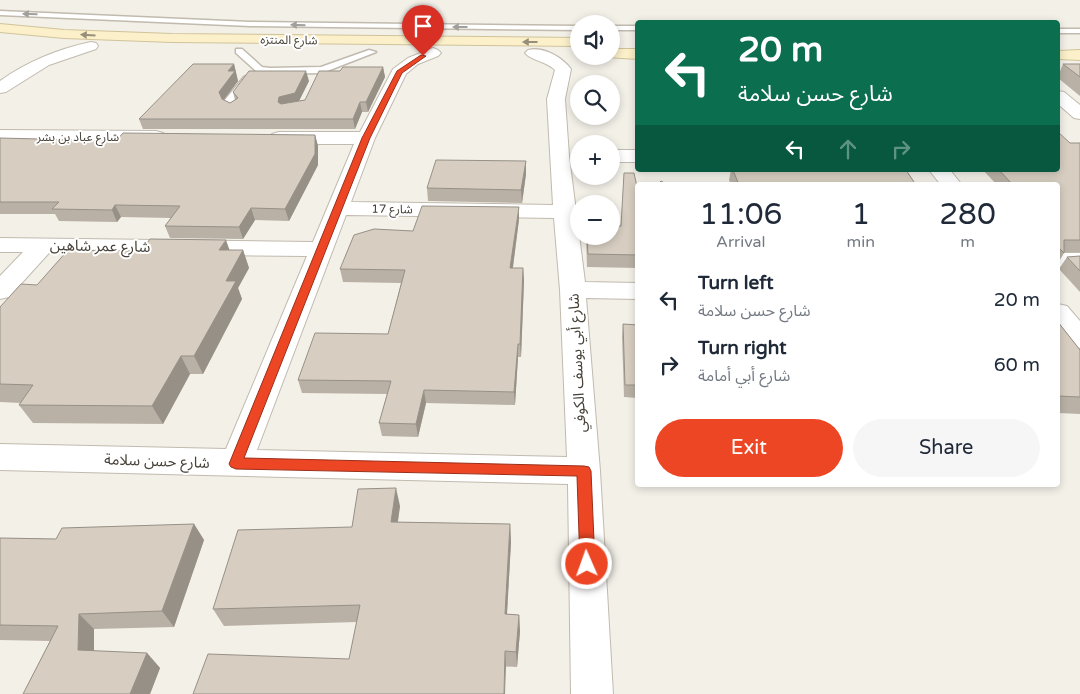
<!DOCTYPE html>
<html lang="en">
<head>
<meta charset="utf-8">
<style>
	body { margin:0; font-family:"Varela Round","Noto Sans Arabic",sans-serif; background:#f6f6f7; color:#1f2937; height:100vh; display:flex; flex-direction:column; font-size:19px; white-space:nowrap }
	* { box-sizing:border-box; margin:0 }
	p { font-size:16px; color:#747a83 }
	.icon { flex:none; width:28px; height:28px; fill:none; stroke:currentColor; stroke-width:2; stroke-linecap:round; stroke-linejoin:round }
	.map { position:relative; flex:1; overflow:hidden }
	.side { position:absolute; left:635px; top:182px; width:425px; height:305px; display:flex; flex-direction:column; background:#fff; border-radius:5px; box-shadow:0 2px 8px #0003 }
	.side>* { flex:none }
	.top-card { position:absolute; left:635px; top:20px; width:425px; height:152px; border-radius:5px; box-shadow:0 2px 8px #0003; background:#0b6e4f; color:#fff; overflow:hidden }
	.buttons { position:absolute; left:570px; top:15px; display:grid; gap:10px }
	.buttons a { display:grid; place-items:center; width:50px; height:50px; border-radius:50%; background:#fff; box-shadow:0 2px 8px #0003; font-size:25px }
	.pin { position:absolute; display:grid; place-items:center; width:42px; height:42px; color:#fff; margin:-51px -21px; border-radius:50% 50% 50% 0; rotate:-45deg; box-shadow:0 0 5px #0007 }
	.pin .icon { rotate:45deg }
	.me { position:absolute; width:55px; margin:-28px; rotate:358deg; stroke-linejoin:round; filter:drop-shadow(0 0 4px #0008) }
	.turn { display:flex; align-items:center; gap:18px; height:105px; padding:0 20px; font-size:22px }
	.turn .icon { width:65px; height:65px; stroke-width:2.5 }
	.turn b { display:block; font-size:35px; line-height:42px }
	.lanes { display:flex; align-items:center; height:48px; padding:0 20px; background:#0003; justify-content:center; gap:25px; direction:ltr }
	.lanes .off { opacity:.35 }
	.eta { display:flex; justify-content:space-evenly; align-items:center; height:85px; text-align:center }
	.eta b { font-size:30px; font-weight:600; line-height:35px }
	.cta { display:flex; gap:10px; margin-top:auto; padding:10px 20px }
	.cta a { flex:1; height:58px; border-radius:30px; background:#ed4625; color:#fff; font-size:20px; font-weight:600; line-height:58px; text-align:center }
	.cta a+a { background:#f6f6f7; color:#1f2937 }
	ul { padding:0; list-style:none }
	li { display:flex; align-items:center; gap:15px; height:65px; padding:0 20px }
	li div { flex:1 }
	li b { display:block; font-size:19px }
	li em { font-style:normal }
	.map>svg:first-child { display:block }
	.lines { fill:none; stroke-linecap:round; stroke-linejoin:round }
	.service-casing { stroke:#c1baae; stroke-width:3 }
	.minor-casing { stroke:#c1baae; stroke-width:2 }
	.secondary-casing { stroke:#d0c39a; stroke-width:2 }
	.service { fill:#fff; fill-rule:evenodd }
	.minor { fill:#fff; fill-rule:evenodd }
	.secondary { fill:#fbf0c9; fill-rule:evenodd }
	.wall { fill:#b9b1a6 }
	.shaded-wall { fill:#969087 }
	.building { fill:#d7cec1; stroke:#969087 }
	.oneway { fill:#a2a09b }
	.oneway2 { fill:#978f79 }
	.route { fill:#ed4625; stroke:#9a2e18 }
	.labels { text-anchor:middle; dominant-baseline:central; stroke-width:4; stroke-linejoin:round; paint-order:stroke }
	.far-street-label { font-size:12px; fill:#464037; stroke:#fff }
	.street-label { font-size:15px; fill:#464037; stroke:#fff }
</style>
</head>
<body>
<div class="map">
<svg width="1080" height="694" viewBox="0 0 1080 694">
	<rect width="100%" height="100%" fill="#f3f0e8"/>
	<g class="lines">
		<g class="service-casing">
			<g id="service">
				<polygon points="0,11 250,22 579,26 579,30 250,26 0,15"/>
				<rect x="611" y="26" width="27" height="4"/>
				<rect x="1058" y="29" width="22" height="4"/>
				<polygon points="236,49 242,49 262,67 270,68 321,67 369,50 376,52 322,73 270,74 256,71 236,53"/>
				<polygon points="247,76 251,79 234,101 234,104 239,108 234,111 226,107 224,101 244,77"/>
			</g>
		</g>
		<g class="minor-casing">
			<g id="minor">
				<path d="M 91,42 L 96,43 L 98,46 L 96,49 L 49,65 L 6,92 L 0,93 L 0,81 C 28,61 58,49 91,42 Z"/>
				<path d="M 433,48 L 438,50 L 441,53 L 438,56 L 418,64 L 406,74 L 375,138 L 351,202 L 553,205 L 547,99 L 555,70 C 546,61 532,61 525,53 L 528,50 C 543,46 562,57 571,69 L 565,99 L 569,156 L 585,282 L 638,283 L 638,299 L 586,298 L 600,471 L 613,694 L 571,694 L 568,484 L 0,470 L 0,444 L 226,449 L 307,256 L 49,253 L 9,297 L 0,299 L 0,276 L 23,252 L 0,252 L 0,238 L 313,242 L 354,144 L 279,144 L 272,142 L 270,138 L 272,134 L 279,132 L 360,132 L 393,69 L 408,58 ZM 346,215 L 554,218 L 560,290 L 567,457 L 257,450 Z"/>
				<polygon points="1058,91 1064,92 1080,105 1080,119 1074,118 1058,104"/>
				<polygon points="0,130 156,131 163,133 165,137 163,141 156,143 0,142"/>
				<rect x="611" y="150" width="27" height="12"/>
				<polygon points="929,170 950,170 962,185 941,185"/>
				<rect x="1058" y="253" width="22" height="14"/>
				<path d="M 1058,304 L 1067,306 L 1080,321 L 1080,348 C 1059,342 1055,323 1058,304 Z"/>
			</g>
		</g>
		<g class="secondary-casing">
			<g id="secondary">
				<polygon points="0,24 64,30 172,34 579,38 579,46 172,42 64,38 0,32"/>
				<polygon points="611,49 638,49 638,59 606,57 611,56"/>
				<polygon points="1080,50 1080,60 1058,59 1058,51"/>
			</g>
		</g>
		<use href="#service" class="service"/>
		<use href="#minor" class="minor"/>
		<use href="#secondary" class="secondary"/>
	</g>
	<g class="wall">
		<polygon points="234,64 238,81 224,100 230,103 235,100 233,92 309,81 299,101 305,100 340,71 383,67 385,77 368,112 362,112 355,129 143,129 139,119"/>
		<polygon points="1063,64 1080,64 1080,96 1058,78 1058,76"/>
		<polygon points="315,135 318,146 318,165 289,221 255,220 243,239 170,238 165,226 171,218 121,217 117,222 59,221 55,214 0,214 0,138 116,141"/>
		<polygon points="1070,143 1080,143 1080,252 1064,252 1064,253 1058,263 1058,185 997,185 983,170 1058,170"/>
		<polygon points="526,161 526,174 522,203 428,201 427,188"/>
		<polygon points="731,170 906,170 916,185 731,185 729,180"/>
		<polygon points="637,191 638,268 587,267 586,236 611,236 620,226"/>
		<polygon points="519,219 513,268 523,268 524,281 521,357 518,357 515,405 426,403 418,437 382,436 379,423 387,394 302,393 298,380 388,334 401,283 343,282 340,269 413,231"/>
		<polygon points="243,250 249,268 238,288 242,299 203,374 190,374 163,424 33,423 19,405 21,403 0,402 0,307 37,285 141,251"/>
		<polygon points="1080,256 1080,292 1059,269 1067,257"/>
		<polygon points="1058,322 1080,350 1080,414 1058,413"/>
		<polygon points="623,324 638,325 638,398 624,397 622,337"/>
		<polygon points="400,506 398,522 510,524 511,542 507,614 519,615 520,631 517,667 349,659 357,622 224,626 213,609 352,527"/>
		<polygon points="194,524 204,540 174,627 94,629 94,651 147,653 160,668 150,694 23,694 50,641 0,640 0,538 56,539"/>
	</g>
	<g class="shaded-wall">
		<polygon points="234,64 238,81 222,102 219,92 228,71"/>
		<polygon points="383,67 385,77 368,112 366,102"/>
		<polygon points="306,71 309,81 298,103 282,107 278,102 279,97"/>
		<polygon points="360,102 362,112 355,129 353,119"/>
		<polygon points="315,135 318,146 318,165 289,221 285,209"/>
		<polygon points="526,161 526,174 522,203 521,190"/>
		<polygon points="115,205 121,217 117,222 112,210"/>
		<polygon points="519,207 519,219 511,281 510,268"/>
		<polygon points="251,208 255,220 243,239 239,227"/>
		<polygon points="226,240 232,257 219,250"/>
		<polygon points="243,250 249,268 238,288 242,299 203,374 194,356 226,281"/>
		<polygon points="523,268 524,281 521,357 520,344"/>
		<polygon points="518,344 518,357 515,405 514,392"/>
		<polygon points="181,356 190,374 163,424 152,406"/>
		<polygon points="424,390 426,403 418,437 416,424"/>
		<polygon points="396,488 400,506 395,539 391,522"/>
		<polygon points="194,524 204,540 174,627 162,611"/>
		<polygon points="510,524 511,542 506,630 505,614"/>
		<polygon points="79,614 94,629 94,665 78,650"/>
		<polygon points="519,615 520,631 517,667 516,652"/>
		<polygon points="505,651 506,666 505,694 504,694"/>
		<polygon points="147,653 160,668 150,694 130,694"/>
	</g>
	<g class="building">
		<polygon points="193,64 234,64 228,71 235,71 219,92 222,99 230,103 238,98 233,92 249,71 306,71 295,93 279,97 278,102 281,104 305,100 319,71 340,71 343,67 383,67 366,102 360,102 353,119 139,119"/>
		<polygon points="1063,64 1080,64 1080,77"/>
		<polygon points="1058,132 1070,143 1080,143 1080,240 1064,240 1064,253 1058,247 1058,185 1013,185 999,170 1058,170"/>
		<polygon points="123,133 315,135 315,154 285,209 251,208 239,227 165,226 180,206 115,205 112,210 52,209 59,202 0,202 0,138 116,141"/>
		<polygon points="436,160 526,161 521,190 427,188"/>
		<polygon points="733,170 906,170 916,185 739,185"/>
		<polygon points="624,173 634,173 638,191 638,255 588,254 587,236 611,236 611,227 621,226"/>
		<polygon points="661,181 668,185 657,185"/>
		<polygon points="422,206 519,207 510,268 523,268 520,344 518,344 514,392 424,390 416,424 379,423 391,381 298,380 315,333 388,334 405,270 340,269 354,235 374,229 413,231"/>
		<polygon points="150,239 226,240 219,250 243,250 226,281 236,281 194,356 181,356 152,406 19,405 33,385 0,384 0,307 21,284 37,285 68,250 141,251"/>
		<polygon points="1080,256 1080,271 1067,257"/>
		<polygon points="1058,322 1080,350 1080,397 1058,396"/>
		<polygon points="623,324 638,325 638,385 625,385"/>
		<polygon points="396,488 391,522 510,524 505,614 519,615 516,652 505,651 504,694 193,694 208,654 349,659 360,605 213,609 238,530 352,527 358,489"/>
		<polygon points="194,524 162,611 79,614 78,650 147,653 130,694 23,694 58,626 0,625 0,538 56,539 62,528"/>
	</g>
	<defs><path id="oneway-solid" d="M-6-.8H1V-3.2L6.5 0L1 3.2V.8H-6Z" transform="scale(1.25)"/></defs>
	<g class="oneway">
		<use href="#oneway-solid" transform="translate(30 14) rotate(-178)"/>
		<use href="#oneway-solid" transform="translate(298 25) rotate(-179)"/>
		<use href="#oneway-solid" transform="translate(460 27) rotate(-180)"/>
	</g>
	<g class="oneway2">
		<use href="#oneway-solid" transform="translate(88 35) rotate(-177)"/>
		<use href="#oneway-solid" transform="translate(530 42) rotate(-180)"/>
	</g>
	<polygon class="route" points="421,55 426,56 402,73 370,138 244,458 584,466 589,467 591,471 595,564 593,569 587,571 582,569 580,564 577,476 236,469 231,467 229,464 362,138 397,71"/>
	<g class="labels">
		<g class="far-street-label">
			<text transform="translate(289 40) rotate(1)">شارع المنتزه</text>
			<text x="78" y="137">شارع عباد بن بشر</text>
			<text transform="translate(392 209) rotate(1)">شارع 17</text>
		</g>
		<g class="street-label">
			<text transform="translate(100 246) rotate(1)">شارع عمر شاهين</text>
			<text transform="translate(577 363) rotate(-93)">شارع أبي يوسف الكوفي</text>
			<text transform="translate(157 461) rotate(2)">شارع حسن سلامة</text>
		</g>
	</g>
</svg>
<div class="buttons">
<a><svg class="icon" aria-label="sound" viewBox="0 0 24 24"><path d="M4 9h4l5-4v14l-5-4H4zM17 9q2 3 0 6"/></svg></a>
<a><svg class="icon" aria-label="search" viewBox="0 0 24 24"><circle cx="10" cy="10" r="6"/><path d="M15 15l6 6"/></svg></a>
<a>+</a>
<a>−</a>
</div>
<div class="pin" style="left:423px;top:56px;background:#d93025"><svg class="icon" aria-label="arrive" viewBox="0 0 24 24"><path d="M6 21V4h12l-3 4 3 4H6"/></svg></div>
<svg class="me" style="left:587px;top:564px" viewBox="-20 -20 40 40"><circle r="17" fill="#ed4625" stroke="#fff" stroke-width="3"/><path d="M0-11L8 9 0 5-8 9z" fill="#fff"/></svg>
<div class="top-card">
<div class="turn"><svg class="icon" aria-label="left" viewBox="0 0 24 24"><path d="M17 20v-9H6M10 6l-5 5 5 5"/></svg><div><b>20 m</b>شارع حسن سلامة</div></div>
<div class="lanes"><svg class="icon" aria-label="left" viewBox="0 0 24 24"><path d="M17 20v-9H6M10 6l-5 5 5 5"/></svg><svg class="icon off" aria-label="ahead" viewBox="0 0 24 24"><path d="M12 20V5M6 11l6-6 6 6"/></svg><svg class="icon off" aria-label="right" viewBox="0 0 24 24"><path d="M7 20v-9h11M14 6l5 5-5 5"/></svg></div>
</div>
<section class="side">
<div class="eta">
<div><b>11:06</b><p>Arrival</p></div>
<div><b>1</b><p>min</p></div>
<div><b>280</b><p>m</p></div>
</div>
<ul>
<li><svg class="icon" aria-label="left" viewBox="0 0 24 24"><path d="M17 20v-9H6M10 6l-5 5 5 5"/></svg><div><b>Turn left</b><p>شارع حسن سلامة</p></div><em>20 m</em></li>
<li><svg class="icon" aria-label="right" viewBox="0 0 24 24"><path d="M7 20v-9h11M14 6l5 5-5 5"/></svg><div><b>Turn right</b><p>شارع أبي أمامة</p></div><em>60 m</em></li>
</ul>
<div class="cta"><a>Exit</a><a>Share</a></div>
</section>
</div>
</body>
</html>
